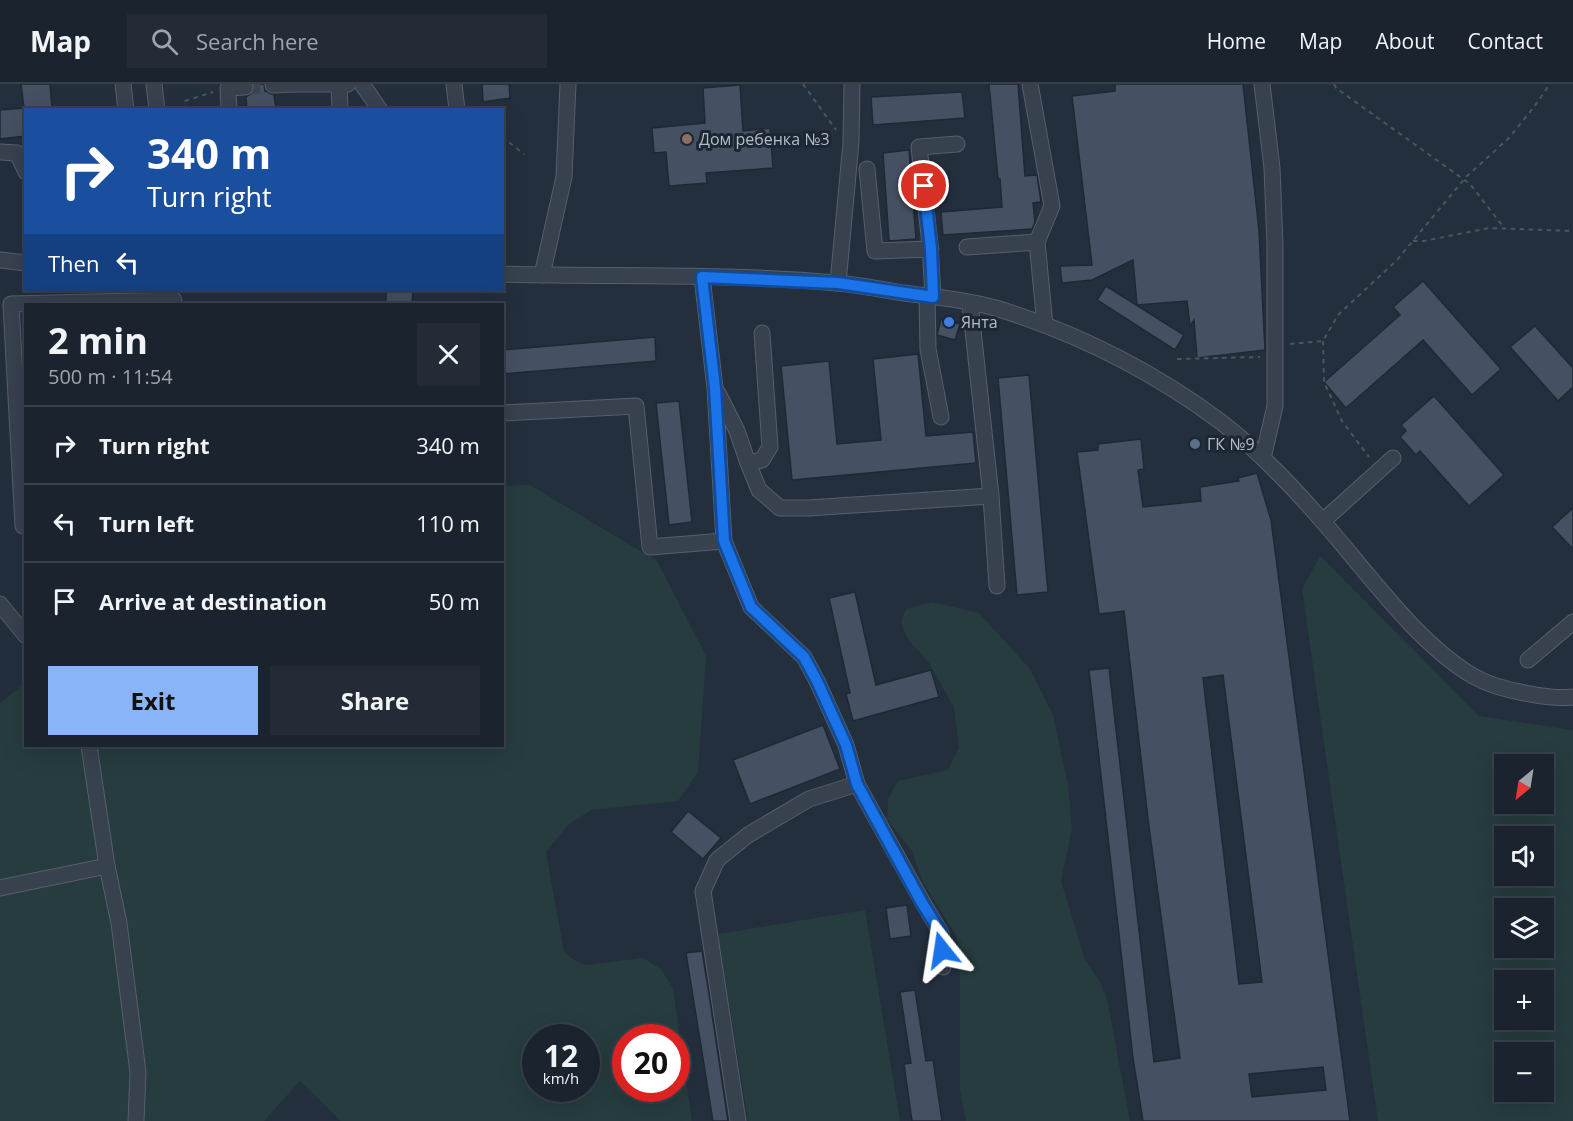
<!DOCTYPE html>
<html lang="en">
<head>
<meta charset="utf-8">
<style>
	body { margin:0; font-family:"Open Sans",sans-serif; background:#242b36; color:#f1f3f6; height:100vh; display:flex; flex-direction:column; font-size:22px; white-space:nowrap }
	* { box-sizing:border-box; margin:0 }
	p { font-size:20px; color:#a0a4aa }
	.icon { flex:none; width:33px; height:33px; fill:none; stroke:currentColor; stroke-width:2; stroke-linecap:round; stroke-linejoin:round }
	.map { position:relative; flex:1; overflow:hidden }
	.panel { position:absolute; left:24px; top:219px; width:480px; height:444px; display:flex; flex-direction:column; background:#1b232e; border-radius:0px; box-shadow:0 6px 24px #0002,0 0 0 2px #39404a }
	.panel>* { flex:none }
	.banner { position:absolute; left:24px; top:24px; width:480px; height:183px; border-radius:0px; box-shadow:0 6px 24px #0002,0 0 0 2px #39404a; background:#1a4fa0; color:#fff; overflow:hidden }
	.needle { width:39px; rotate:210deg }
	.fabs { position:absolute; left:1494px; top:670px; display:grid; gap:12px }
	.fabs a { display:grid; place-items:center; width:60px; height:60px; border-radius:0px; background:#1b232e; box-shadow:0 6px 24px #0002,0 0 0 2px #39404a; font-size:30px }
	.speed { position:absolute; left:522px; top:940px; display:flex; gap:12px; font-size:30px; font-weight:700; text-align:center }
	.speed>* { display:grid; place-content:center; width:78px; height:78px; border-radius:50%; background:#1b232e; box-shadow:0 6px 24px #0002,0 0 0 2px #39404a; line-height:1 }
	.speed small { font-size:15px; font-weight:400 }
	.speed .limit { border:9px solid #d22; background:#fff; color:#111 }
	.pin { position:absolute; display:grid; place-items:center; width:51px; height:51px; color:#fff; margin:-26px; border:3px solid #fff; border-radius:50%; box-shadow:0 2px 6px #0007 }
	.me { position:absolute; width:66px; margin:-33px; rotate:345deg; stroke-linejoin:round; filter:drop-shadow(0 0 4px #0008) }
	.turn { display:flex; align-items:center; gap:21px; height:126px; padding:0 24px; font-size:27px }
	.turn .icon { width:78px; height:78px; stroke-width:2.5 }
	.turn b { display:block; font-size:42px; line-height:51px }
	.then { display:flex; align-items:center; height:57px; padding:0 24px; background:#0003; gap:12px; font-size:22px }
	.round { display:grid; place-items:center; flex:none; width:63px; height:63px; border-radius:0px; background:#242b36 }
	.overview { display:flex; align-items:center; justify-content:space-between; height:102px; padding:0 24px }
	h1 { font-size:36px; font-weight:700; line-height:45px }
	.primary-button { display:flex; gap:12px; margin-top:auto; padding:12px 24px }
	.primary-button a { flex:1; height:69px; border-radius:0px; background:#8ab4f8; color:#111; font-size:24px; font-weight:700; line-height:69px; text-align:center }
	.primary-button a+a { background:#242b36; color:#f1f3f6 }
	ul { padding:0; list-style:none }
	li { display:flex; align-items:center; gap:18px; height:78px; padding:0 24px; border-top:2px solid #39404a }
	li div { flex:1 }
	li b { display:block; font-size:22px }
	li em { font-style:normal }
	header { display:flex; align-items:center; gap:36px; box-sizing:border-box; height:84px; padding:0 30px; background:#1b232e; border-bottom:2px solid #39404a }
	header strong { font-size:28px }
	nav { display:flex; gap:33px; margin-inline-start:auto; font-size:21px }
	.search { width:420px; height:54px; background:#242b36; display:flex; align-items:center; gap:15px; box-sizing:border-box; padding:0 21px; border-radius:0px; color:#a0a4aa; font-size:22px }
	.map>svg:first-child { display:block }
	.green { fill:#263c3f; fill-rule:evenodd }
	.building { fill:#455162; stroke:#1f2835; stroke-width:1.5; fill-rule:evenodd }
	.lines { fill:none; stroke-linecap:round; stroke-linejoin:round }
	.minor-tunnel { stroke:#3a4453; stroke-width:15; stroke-dasharray:15 8; stroke-linecap:butt }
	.minor-casing { stroke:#565f6c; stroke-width:17 }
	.path { stroke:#44595c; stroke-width:2; stroke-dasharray:4.5 4.5; stroke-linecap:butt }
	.minor { stroke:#38414e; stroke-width:15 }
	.route-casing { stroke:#114b97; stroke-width:15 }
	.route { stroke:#1a73e8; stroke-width:10 }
	.education-dot { fill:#8d6e63; stroke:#1d2633; stroke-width:2 }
	.shop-dot { fill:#3f7fe0; stroke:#1d2633; stroke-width:2 }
	.service-dot { fill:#5c6f8a; stroke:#1d2633; stroke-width:2 }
	.labels { text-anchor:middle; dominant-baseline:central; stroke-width:6; stroke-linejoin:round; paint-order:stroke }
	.poi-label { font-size:16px; fill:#b4bcc9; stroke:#1d2633; text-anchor:start }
</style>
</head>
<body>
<header>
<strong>Map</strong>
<div class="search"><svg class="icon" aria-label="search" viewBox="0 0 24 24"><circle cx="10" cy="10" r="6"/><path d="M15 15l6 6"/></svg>Search here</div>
<nav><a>Home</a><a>Map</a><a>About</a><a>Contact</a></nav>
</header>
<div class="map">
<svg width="1573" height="1037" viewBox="0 0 1573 1037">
	<rect width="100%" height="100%" fill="#242f3e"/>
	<g class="green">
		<path d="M 530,401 L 657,477 L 706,572 L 698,688 L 678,717 L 591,726 L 568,741 L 546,768 L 564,868 L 574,876 L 586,881 L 643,874 L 661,885 L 673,905 L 692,1037 L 341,1037 L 300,997 L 264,1037 L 0,1037 L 0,619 L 24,600 L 25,601 L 26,662 L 502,662 L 503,402 ZM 536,954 L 586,954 L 586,1005 L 536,1005 ZM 626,954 L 676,954 L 676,1005 L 626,1005 Z"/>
		<path d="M 1320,472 L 1479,632 L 1573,646 L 1573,1037 L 1378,1037 L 1302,505 ZM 1504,681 L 1544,681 L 1544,720 L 1504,720 ZM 1504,753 L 1544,753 L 1544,792 L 1504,792 ZM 1504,825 L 1544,825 L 1544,864 L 1504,864 ZM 1504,897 L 1544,897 L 1544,936 L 1504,936 ZM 1504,969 L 1544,969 L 1544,1008 L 1504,1008 Z"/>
		<polygon points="932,518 979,529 1030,585 1053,631 1068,701 1072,745 1061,797 1085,876 1100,898 1107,915 1130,1037 966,1037 960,1005 960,892 957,854 922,796 912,767 887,735 888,715 898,697 948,686 959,664 954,623 929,579 907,554 901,538 906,525"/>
		<polygon points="865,826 900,1037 748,1037 718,850"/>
	</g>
	<g class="building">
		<polygon points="21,0 50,0 52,23 26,25 26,52 0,55 0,26 24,24"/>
		<polygon points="254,0 264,0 265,7 274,11 276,26 247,26 246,13 253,8"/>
		<polygon points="482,0 509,0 510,14 483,18"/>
		<polygon points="989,0 1018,0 1025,92 1037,91 1041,118 1033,119 1035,138 1032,145 943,151 941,128 1002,123 1000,95 998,95"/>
		<polygon points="1115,0 1243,0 1259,147 1265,266 1197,274 1194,236 1190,242 1187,217 1137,221 1133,176 1092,196 1062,199 1060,182 1092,181 1072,12 1115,7"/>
		<polygon points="740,1 743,47 770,44 773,84 706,89 707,99 669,102 666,68 654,69 652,44 705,39 703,4"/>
		<polygon points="962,8 965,34 873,41 871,13"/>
		<polygon points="909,66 916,155 889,157 883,69"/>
		<polygon points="1423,197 1501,285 1472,311 1423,256 1346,324 1324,298 1400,231 1393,223"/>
		<polygon points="1106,202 1184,251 1175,266 1097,216"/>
		<polygon points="386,206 413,207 412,220 386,220"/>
		<polygon points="941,235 960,240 955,256 937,251"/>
		<polygon points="1535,242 1573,284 1573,303 1558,317 1510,263"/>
		<polygon points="655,253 656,277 502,290 502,266"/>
		<polygon points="918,270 926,352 973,348 976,379 792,396 781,282 829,277 837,360 881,356 873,275"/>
		<polygon points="1029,291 1048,508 1017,511 998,294"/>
		<polygon points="1434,312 1504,391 1469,422 1420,367 1416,371 1400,353 1406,347 1401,341"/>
		<polygon points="679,317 692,438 669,441 656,319"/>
		<path d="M 1141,355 L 1144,385 L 1138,386 L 1143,423 L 1201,417 L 1200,403 L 1239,397 L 1238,394 L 1257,389 L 1271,436 L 1350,1037 L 1143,1037 L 1133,974 L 1089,586 L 1109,584 L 1154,978 L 1180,974 L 1148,735 L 1124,527 L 1099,530 L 1077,368 L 1098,366 L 1098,360 ZM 1223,591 L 1262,898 L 1239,900 L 1203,594 ZM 1323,983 L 1326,1006 L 1252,1013 L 1249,990 Z"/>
		<polygon points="1573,424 1573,465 1552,443"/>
		<polygon points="855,508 876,601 931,586 939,613 853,637 846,610 850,609 829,514"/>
		<polygon points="823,641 840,685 750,720 733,676"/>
		<polygon points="688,727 721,754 703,775 671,748"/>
		<polygon points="907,821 911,852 890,855 886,824"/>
		<polygon points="702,867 709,910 728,1037 713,1037 686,869"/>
		<polygon points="915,906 926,977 933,976 942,1037 912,1037 904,980 911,979 900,908"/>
	</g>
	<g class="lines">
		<polyline class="minor-tunnel" points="245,3 273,1"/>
		<g class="minor-casing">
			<g id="minor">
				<polyline points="123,0 126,26"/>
				<polyline points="154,0 157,26"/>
				<polyline points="295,0 348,0"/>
				<polyline points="362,0 380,26"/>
				<polyline points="454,0 457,26"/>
				<polyline points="1030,0 1052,122 1037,158"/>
				<polyline points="1262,0 1272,84 1275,161 1275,322 1263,374"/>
				<polyline points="273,1 294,0"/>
				<polyline points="339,1 340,26"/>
				<polyline points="229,26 228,4 245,3"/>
				<polyline points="0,68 17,69 26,88"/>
				<polyline points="867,85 875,167 931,165"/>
				<polyline points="967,163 1037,158 1045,241"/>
				<polyline points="0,176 26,179"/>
				<path d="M 502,190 C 614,193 726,189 837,199 C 859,201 881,205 903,209 C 935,213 969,216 999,225 C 1079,250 1154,288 1221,338 C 1259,367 1294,404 1325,440 C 1368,489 1417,559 1473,592 C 1489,601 1507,606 1525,609 C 1540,612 1558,615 1573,613"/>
				<polyline points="542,191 564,93 568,0"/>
				<polyline points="702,193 715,304 724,457 751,523 804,573 817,597 846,661 857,700"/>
				<polyline points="838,199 851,58 852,0"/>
				<polyline points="927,212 928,265 941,333"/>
				<polyline points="933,213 930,160 919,63 957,60"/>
				<polyline points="970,219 991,412 997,502"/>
				<polyline points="718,309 737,347 748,379 759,406 780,424 808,424 991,412"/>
				<polyline points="502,329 636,322 650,463 724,457"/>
				<polyline points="748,379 762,376 770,363 762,249"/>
				<polyline points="1323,437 1393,374"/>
				<polyline points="26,442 23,442 11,220 174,216"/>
				<polyline points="0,520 26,552"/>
				<polyline points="1528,576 1573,538"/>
				<polyline points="89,662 107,782 119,839 138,988 136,1037"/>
				<polyline points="0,804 107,782"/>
				<polyline points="738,1037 703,807 717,776 748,751 809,715 857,700 923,819 941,849 943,883"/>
			</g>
		</g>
		<g class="path">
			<polyline points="803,0 836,46"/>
			<polyline points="1334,0 1336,4 1470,100 1505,145"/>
			<polyline points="186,26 185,17 213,8"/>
			<polyline points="502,53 524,70"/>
			<polyline points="1413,157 1424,157 1489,144 1573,147"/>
			<polyline points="1323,257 1324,298 1342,337 1369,373"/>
			<polyline points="1290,260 1323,257 1338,231 1397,176 1466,93 1509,54 1534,23 1550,0"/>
			<polyline points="1177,275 1260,273"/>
		</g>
		<use href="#minor" class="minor"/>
	</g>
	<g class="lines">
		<g class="route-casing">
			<polyline id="route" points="924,102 931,165 933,213 838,199 702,193 715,304 724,457 751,523 804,573 817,597 846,661 857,700 922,819 941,849 942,866"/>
		</g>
		<use href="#route" class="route"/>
	</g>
	<circle class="education-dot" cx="687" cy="55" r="6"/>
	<circle class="shop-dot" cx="949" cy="238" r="6"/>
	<circle class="service-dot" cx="1195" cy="360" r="6"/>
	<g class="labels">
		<g class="poi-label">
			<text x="699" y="55">Дом ребенка №3</text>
			<text x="961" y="238">Янта</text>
			<text x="1207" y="360">ГК №9</text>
		</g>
	</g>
</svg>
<div class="fabs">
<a><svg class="needle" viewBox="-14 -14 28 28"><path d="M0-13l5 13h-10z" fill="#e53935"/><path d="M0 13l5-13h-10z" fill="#a0a4aa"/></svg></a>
<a><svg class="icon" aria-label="sound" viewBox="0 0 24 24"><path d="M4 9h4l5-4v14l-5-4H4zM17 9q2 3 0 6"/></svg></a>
<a><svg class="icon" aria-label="layers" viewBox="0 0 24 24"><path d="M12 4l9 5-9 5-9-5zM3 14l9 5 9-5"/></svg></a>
<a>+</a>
<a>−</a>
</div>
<div class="speed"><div>12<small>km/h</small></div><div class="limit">20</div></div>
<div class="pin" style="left:924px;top:102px;background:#d93025"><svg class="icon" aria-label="arrive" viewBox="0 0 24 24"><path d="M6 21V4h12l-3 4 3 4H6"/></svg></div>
<svg class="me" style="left:942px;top:866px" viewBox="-20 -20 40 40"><path d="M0-17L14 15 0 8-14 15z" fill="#1a73e8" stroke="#fff" stroke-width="4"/></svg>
<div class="banner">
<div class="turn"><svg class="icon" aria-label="right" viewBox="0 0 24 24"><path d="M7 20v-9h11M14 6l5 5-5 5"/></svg><div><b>340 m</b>Turn right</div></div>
<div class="then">Then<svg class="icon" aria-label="left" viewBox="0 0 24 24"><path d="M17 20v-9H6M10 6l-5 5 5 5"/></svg></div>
</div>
<section class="panel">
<div class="overview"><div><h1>2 min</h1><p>500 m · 11:54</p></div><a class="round"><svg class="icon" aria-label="close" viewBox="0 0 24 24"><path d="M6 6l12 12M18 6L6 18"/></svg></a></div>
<ul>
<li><svg class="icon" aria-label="right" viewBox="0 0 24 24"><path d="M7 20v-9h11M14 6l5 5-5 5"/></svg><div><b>Turn right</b></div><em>340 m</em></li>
<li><svg class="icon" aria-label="left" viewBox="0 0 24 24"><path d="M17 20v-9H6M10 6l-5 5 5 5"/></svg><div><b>Turn left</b></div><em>110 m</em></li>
<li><svg class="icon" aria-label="arrive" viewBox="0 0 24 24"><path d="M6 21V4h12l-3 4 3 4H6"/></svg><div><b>Arrive at destination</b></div><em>50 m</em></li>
</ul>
<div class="primary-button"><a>Exit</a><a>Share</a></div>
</section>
</div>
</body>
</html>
